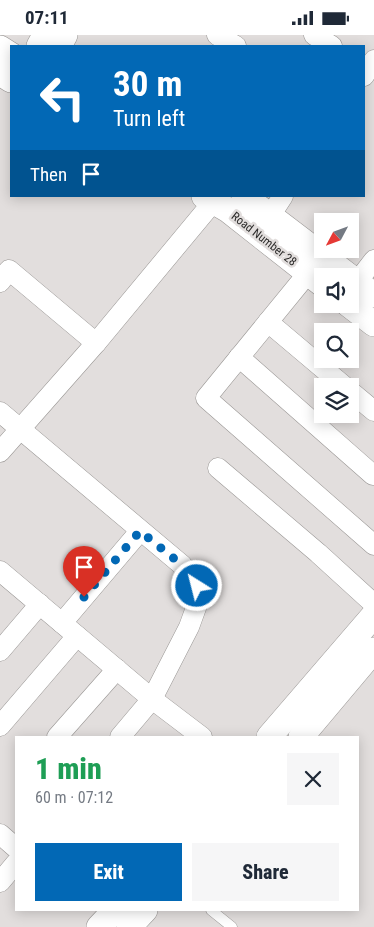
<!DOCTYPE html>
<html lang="en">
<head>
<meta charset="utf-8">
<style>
	body { margin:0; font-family:"Roboto Condensed",sans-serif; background:#f6f6f7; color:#1f2937; height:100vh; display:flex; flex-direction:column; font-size:19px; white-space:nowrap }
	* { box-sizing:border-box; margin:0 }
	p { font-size:16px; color:#747a83 }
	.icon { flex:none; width:28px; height:28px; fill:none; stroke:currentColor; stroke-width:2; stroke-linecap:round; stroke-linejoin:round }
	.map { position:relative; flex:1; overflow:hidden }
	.drawer { position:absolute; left:15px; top:701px; width:344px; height:175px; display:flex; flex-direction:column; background:#fff; border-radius:0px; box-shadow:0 2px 12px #0003 }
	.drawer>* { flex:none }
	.hud { position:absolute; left:10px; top:10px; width:355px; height:152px; border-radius:0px; box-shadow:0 2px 12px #0003; background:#0268b5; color:#fff; overflow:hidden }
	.needle { width:32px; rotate:229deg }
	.fabs { position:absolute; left:314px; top:178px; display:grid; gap:10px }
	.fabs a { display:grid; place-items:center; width:45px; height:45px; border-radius:0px; background:#fff; box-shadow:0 2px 12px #0003; font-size:25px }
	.pin { position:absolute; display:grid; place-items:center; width:42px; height:42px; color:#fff; margin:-51px -21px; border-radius:50% 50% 50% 0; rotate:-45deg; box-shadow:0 0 5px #0007 }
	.pin .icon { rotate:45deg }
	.me { position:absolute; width:55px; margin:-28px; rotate:324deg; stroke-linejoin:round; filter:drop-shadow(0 0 4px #0008) }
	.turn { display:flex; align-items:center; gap:18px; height:105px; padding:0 20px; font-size:22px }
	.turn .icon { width:65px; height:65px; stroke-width:2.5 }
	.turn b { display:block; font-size:35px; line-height:42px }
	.then { display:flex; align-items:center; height:48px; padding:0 20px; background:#0003; gap:10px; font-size:19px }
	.round { display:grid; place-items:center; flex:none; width:52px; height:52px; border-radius:0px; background:#f6f6f7 }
	.head { display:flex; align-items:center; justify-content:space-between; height:85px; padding:0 20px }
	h1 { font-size:30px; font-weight:800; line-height:38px; color:#1e9e55 }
	.primary-button { display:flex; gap:10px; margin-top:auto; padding:10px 20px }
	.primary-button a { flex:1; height:58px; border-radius:0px; background:#0268b5; color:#fff; font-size:20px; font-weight:800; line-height:58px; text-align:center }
	.primary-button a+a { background:#f6f6f7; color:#1f2937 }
	.status { display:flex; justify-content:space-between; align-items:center; height:35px; padding:0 25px; background:#fff; direction:ltr }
	.status svg { height:14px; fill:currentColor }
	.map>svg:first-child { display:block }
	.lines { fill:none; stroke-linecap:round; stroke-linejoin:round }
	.service-casing { stroke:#999694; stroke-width:11 }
	.minor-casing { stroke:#999694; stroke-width:21 }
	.tertiary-casing { stroke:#999694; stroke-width:26 }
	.service { stroke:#fff; stroke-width:10 }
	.minor { stroke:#fff; stroke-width:20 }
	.tertiary { stroke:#fff; stroke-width:25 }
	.route { stroke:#0268b5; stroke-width:9; stroke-dasharray:0 16.2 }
	.labels { text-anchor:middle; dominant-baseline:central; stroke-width:5; stroke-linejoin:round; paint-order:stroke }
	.street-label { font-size:12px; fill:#2c2b2a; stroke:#e2dedd }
</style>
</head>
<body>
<div class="status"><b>07:11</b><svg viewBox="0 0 49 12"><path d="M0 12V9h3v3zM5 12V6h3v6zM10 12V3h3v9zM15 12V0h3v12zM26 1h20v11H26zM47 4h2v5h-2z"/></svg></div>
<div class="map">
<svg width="374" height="892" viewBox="0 0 374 892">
	<rect width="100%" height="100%" fill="#e2dedd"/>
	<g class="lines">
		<g class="service-casing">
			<polyline id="service" points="211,875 232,892"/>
		</g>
		<g class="minor-casing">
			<g id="minor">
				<polyline points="217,0 236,11"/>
				<polyline points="314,0 332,11"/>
				<polyline points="364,41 374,25"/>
				<polyline points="270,181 283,161"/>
				<polyline points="308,238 206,363 374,510"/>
				<polyline points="0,247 9,235 96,308"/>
				<polyline points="357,247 374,225"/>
				<polyline points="268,287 344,351"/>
				<polyline points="239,322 373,440"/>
				<polyline points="350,356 374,376"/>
				<polyline points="0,377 182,530 197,551 197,570 189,592 152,664 120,702"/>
				<polyline points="0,417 96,308 218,161"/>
				<polyline points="218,433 318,518 374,569"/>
				<polyline points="0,536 152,664 202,702"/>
				<polyline points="62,588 140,496"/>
				<polyline points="0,616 40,569"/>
				<polyline points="0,691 77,601"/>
				<polyline points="57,702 117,634"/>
				<polyline points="0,799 16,813"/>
				<polyline points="0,847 16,828"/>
			</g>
		</g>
		<g class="tertiary-casing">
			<g id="tertiary">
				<polyline points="39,11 45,0"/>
				<polyline points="59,11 65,0"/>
				<polyline points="0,13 11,20"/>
				<polyline points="0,38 11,45"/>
				<polyline points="204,161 228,175 322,249"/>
				<polyline points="244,161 349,241"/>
				<polyline points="350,242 374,260"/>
				<polyline points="348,269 374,289"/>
				<polyline points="269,702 374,580"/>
				<polyline points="301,702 374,615"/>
				<polyline points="99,892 115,875"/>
				<polyline points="129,892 145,875"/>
			</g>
		</g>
		<use href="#service" class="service"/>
		<use href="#minor" class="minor"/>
		<use href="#tertiary" class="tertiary"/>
	</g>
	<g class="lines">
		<polyline class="route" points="84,562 140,496 182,530 197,551"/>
	</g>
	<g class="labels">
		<g class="street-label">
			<text transform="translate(264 204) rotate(38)">Road Number 28</text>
		</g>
	</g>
</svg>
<div class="fabs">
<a><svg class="needle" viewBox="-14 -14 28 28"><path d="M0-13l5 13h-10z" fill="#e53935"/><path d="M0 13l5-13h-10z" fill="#747a83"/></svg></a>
<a><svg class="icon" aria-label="sound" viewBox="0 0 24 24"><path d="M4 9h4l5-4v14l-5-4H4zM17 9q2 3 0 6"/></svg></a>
<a><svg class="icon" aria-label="search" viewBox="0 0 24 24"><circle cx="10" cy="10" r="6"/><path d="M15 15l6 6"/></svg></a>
<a><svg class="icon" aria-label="layers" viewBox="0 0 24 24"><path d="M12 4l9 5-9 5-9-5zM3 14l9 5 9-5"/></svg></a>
</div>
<div class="pin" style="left:84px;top:562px;background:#d93025"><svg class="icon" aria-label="arrive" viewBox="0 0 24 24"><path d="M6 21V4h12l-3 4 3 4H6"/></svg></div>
<svg class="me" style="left:197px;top:551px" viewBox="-20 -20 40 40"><circle r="17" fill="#0268b5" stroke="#fff" stroke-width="3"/><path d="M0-11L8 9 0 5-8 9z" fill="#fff"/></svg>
<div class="hud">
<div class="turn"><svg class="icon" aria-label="left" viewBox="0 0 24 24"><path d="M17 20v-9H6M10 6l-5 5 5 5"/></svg><div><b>30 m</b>Turn left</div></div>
<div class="then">Then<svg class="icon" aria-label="arrive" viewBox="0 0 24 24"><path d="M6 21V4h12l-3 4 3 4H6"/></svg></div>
</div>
<section class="drawer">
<div class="head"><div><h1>1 min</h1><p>60 m · 07:12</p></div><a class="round"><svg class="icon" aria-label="close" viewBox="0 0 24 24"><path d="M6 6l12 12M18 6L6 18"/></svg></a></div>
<div class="primary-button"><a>Exit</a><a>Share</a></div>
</section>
</div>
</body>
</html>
